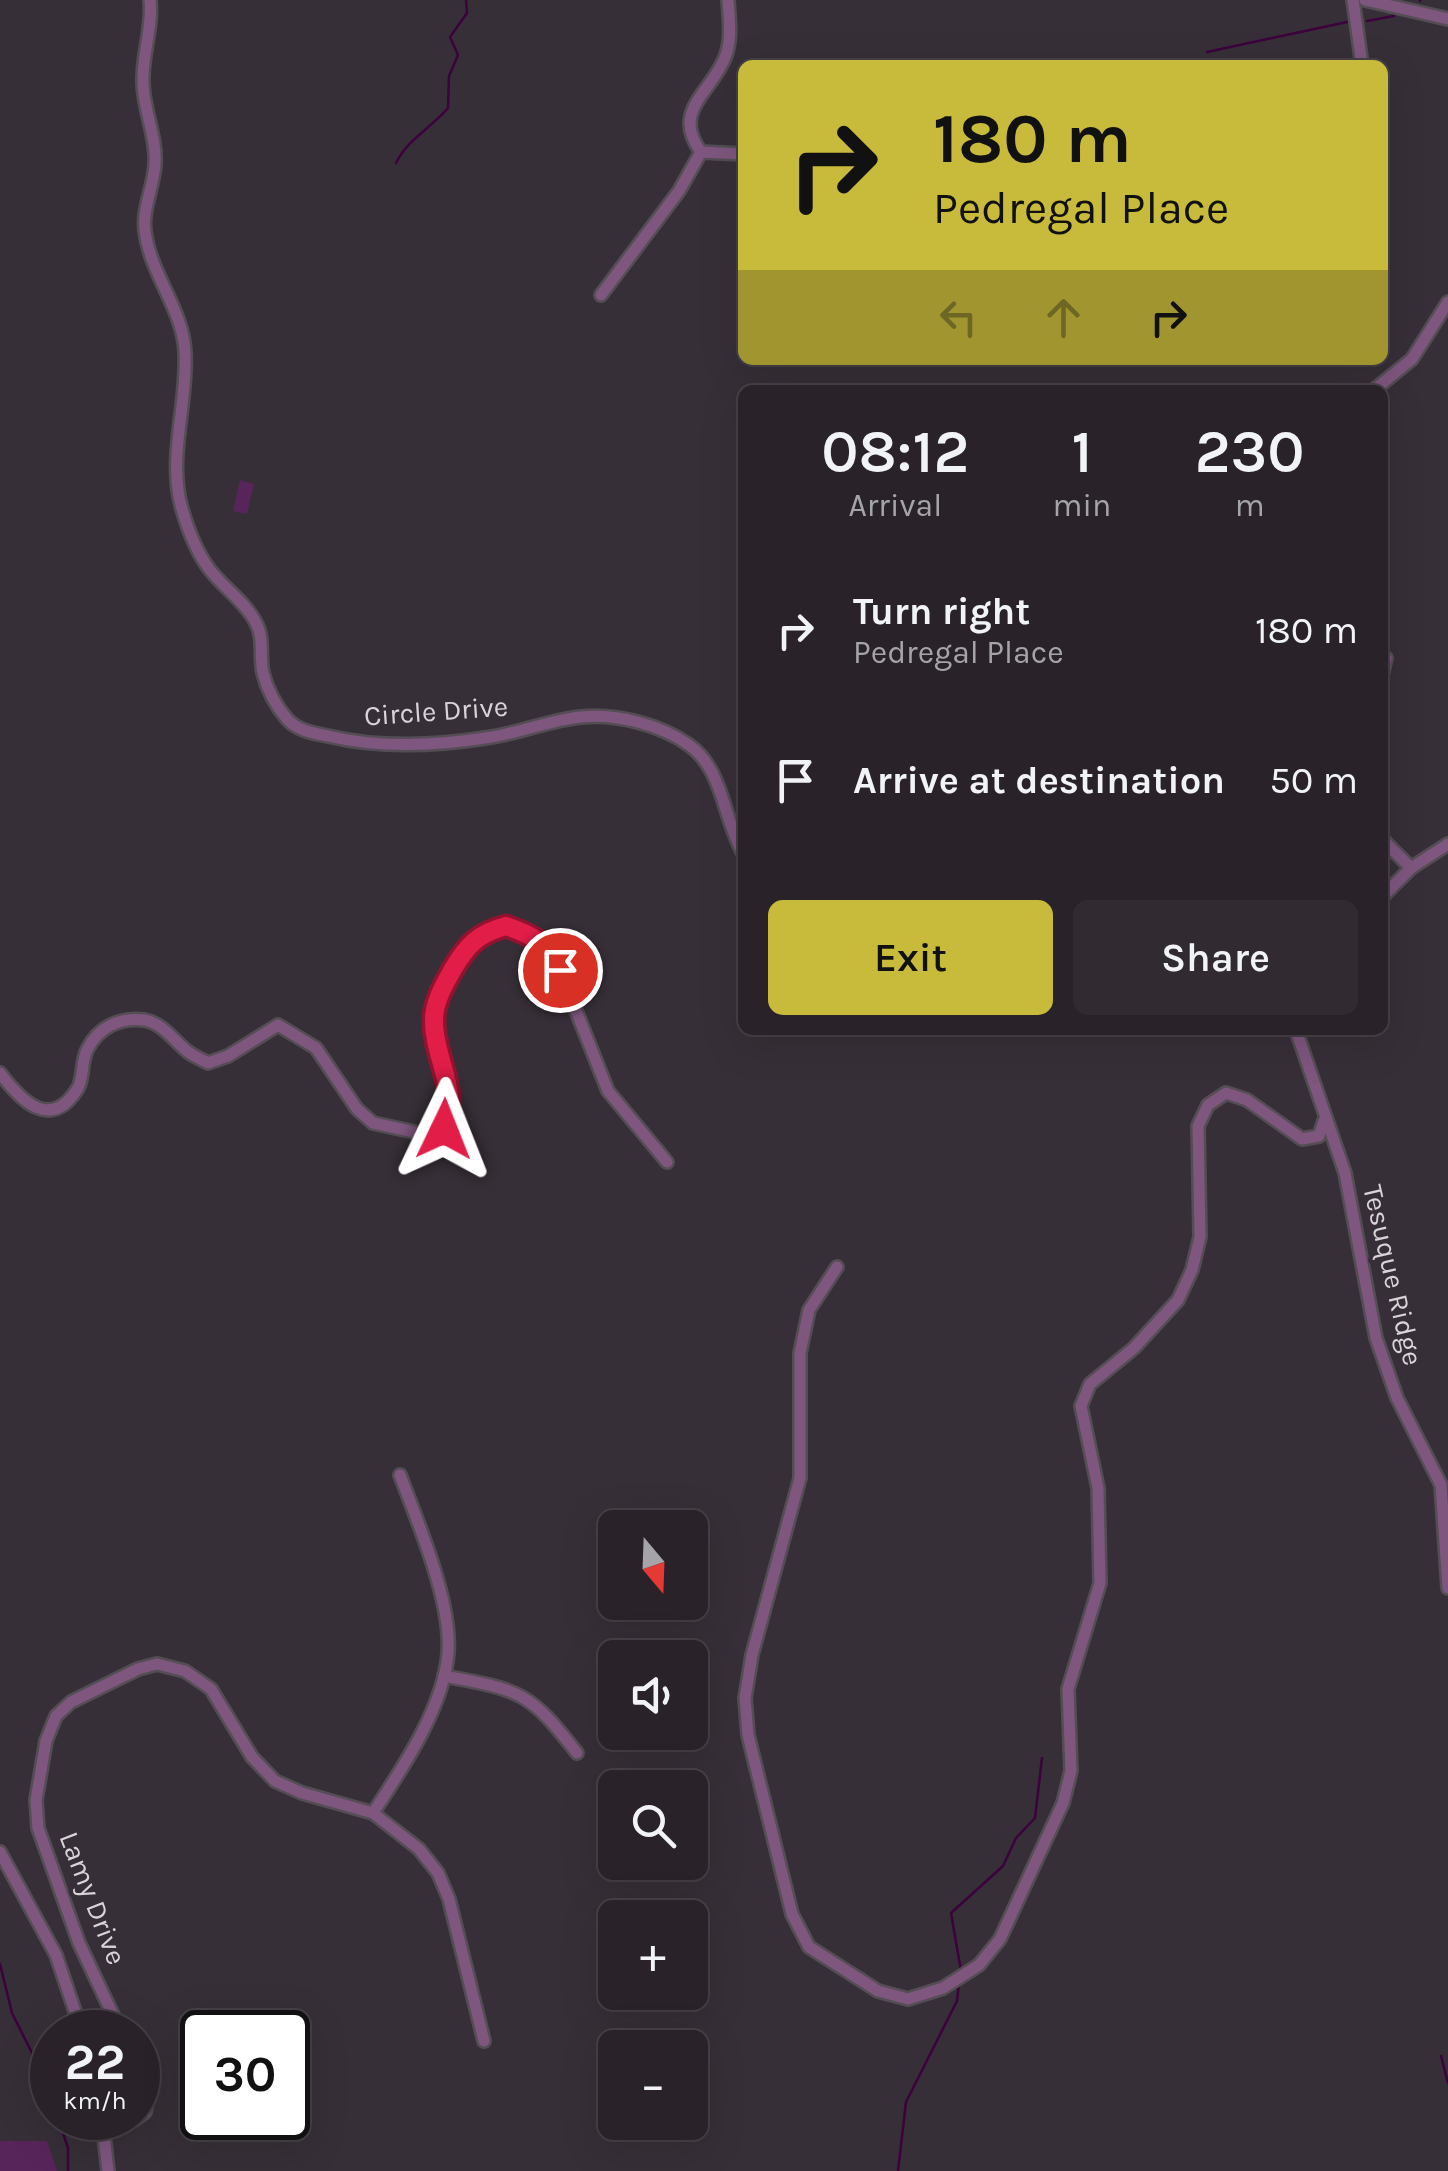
<!DOCTYPE html>
<html lang="en">
<head>
<meta charset="utf-8">
<style>
	body { margin:0; font-family:Karla,sans-serif; background:#312b31; color:#f1f3f6; height:100vh; display:flex; flex-direction:column; font-size:38px; white-space:nowrap }
	* { box-sizing:border-box; margin:0 }
	p { font-size:32px; color:#a5a4a8 }
	.icon { flex:none; width:55px; height:55px; fill:none; stroke:currentColor; stroke-width:2; stroke-linecap:round; stroke-linejoin:round }
	.map { position:relative; flex:1; overflow:hidden }
	.side { position:absolute; left:738px; top:385px; width:650px; height:650px; display:flex; flex-direction:column; background:#292329; border-radius:15px; box-shadow:0 10px 40px #0002,0 0 0 2px #454046 }
	.side>* { flex:none }
	.banner { position:absolute; left:738px; top:60px; width:650px; height:305px; border-radius:15px; box-shadow:0 10px 40px #0002,0 0 0 2px #454046; background:#c8bb3b; color:#111; overflow:hidden }
	.needle { width:65px; rotate:161deg }
	.controls { position:absolute; left:598px; top:1510px; display:grid; gap:20px }
	.controls a { display:grid; place-items:center; width:110px; height:110px; border-radius:15px; background:#292329; box-shadow:0 10px 40px #0002,0 0 0 2px #454046; font-size:50px }
	.speed { position:absolute; left:30px; top:2010px; display:flex; gap:20px; font-size:50px; font-weight:700; text-align:center }
	.speed>* { display:grid; place-content:center; width:130px; height:130px; border-radius:50%; background:#292329; box-shadow:0 10px 40px #0002,0 0 0 2px #454046; line-height:1 }
	.speed small { font-size:25px; font-weight:400 }
	.speed .limit { border:5px solid #111; border-radius:15px; background:#fff; color:#111 }
	.pin { position:absolute; display:grid; place-items:center; width:85px; height:85px; color:#fff; margin:-42px; border:5px solid #fff; border-radius:50%; box-shadow:0 2px 10px #0007 }
	.me { position:absolute; width:110px; margin:-55px; rotate:2deg; stroke-linejoin:round; filter:drop-shadow(0 0 8px #0008) }
	.turn { display:flex; align-items:center; gap:35px; height:210px; padding:0 30px; font-size:45px }
	.turn .icon { width:130px; height:130px; stroke-width:2.5 }
	.turn b { display:block; font-size:70px; line-height:85px }
	.lanes { display:flex; align-items:center; height:95px; padding:0 30px; background:#0003; justify-content:center; gap:50px; direction:ltr }
	.lanes .off { opacity:.35 }
	.eta { display:flex; justify-content:space-evenly; align-items:center; height:170px; text-align:center }
	.eta b { font-size:60px; font-weight:600; line-height:70px }
	.button { display:flex; gap:20px; margin-top:auto; padding:20px 30px }
	.button a { flex:1; height:115px; border-radius:15px; background:#c8bb3b; color:#111; font-size:40px; font-weight:600; line-height:115px; text-align:center }
	.button a+a { background:#312b31; color:#f1f3f6 }
	ul { padding:0; list-style:none }
	li { display:flex; align-items:center; gap:30px; height:150px; padding:0 30px }
	li div { flex:1 }
	li b { display:block; font-size:38px }
	li em { font-style:normal }
	.map>svg:first-child { display:block }
	.green { fill:#58255a }
	.lines { fill:none; stroke-linecap:round; stroke-linejoin:round }
	.stream { stroke:#3b023d; stroke-width:2.5 }
	.minor-casing { stroke:#544d54; stroke-width:16 }
	.minor { stroke:#7e567e; stroke-width:11 }
	.route-casing { stroke:#92132f; stroke-width:25 }
	.route { stroke:#e11d48; stroke-width:18 }
	.labels { text-anchor:middle; dominant-baseline:central; stroke-width:9; stroke-linejoin:round; paint-order:stroke }
	.street-label { font-size:28px; fill:#d9d4d9; stroke:#372f37 }
</style>
</head>
<body>
<div class="map">
<svg width="1448" height="2171" viewBox="0 0 1448 2171">
	<rect width="100%" height="100%" fill="#372f37"/>
	<g class="green">
		<polygon points="240,480 254,484 247,514 233,511"/>
		<polygon points="0,2141 47,2141 57,2171 0,2171"/>
	</g>
	<g class="lines">
		<g class="stream">
			<polyline points="1420,1 1420,0"/>
			<polyline points="1367,21 1394,16"/>
			<polyline points="1207,52 1347,22"/>
			<path d="M 396,163 C 407,140 431,128 448,108 L 449,76 L 458,55 L 450,37 L 467,13 L 466,0"/>
			<polyline points="0,1964 12,2013 43,2075 52,2102"/>
			<polyline points="961,1971 951,1913 1003,1866 1016,1838 1035,1818 1042,1758"/>
			<polyline points="1441,2056 1448,2083"/>
			<polyline points="58,2118 68,2148 68,2171"/>
			<polyline points="898,2171 906,2102 957,2001 959,1983"/>
		</g>
		<g class="minor-casing">
			<g id="minor">
				<path d="M 150,0 C 153,28 142,54 143,82 C 143,109 157,137 155,164 C 154,186 142,209 145,231 C 150,274 183,309 185,352 C 188,404 167,458 182,509 C 188,530 197,553 210,570 C 224,588 244,601 255,621 C 265,638 259,655 263,673 C 267,689 276,706 287,719 C 298,731 313,733 328,736 C 378,748 434,746 485,738 C 518,734 549,720 581,717 C 616,713 661,725 689,745 C 723,769 723,817 742,851"/>
				<polyline points="1353,0 1362,65"/>
				<polyline points="1365,0 1448,19"/>
				<polyline points="701,152 742,154"/>
				<path d="M 601,295 L 679,191 L 701,152 C 670,110 713,92 726,55 C 732,38 729,17 728,0"/>
				<polyline points="1374,390 1412,359 1448,302"/>
				<polyline points="1382,675 1386,658"/>
				<polyline points="1382,839 1411,868"/>
				<polyline points="1382,897 1411,868 1448,844"/>
				<polyline points="1296,1030 1345,1173 1376,1338 1397,1398 1441,1485 1448,1588"/>
				<path d="M 0,1073 C 21,1101 51,1132 78,1088 C 84,1077 81,1062 87,1050 C 98,1027 120,1017 144,1020 C 163,1023 173,1040 187,1051 C 193,1056 201,1059 208,1063 L 228,1056 L 278,1025 L 316,1048 L 357,1109 L 373,1123 L 433,1136 C 471,1112 432,1054 434,1019 C 434,1001 445,984 454,968 C 467,945 480,933 506,926 L 543,942 L 553,953 L 608,1091 L 667,1162"/>
				<polyline points="837,1267 809,1310 800,1353 800,1478 752,1655 745,1698 748,1735 792,1914 809,1947 878,1991 908,1999 943,1988 979,1965 1000,1939 1063,1803 1071,1771 1068,1689 1100,1583 1098,1488 1081,1406 1090,1384 1134,1348 1178,1300 1192,1270 1200,1237 1198,1126 1208,1105 1226,1093 1247,1100 1302,1139 1319,1136 1324,1121"/>
				<path d="M 444,1676 C 520,1690 529,1691 577,1753"/>
				<path d="M 373,1813 C 402,1769 444,1707 448,1653 C 452,1602 418,1523 400,1475"/>
				<polyline points="0,1852 56,1955 82,2032"/>
				<polyline points="121,2032 79,1943 38,1828 36,1800 46,1741 56,1716 71,1702 138,1669 157,1664 185,1671 211,1689 252,1757 275,1781 302,1793 373,1813 419,1849 438,1873 449,1899 484,2041"/>
				<polyline points="102,2118 108,2171"/>
				<polyline points="104,2125 134,2120 145,2112 147,2100 138,2069"/>
			</g>
		</g>
		<use href="#minor" class="minor"/>
	</g>
	<g class="lines">
		<g class="route-casing">
			<path id="route" d="M 444,1129 C 461,1094 433,1056 434,1020 C 434,1002 444,985 453,969 C 467,945 479,933 506,926 C 533,935 549,944 560,970"/>
		</g>
		<use href="#route" class="route"/>
	</g>
	<g class="labels">
		<g class="street-label">
			<text transform="translate(436 711) rotate(-4)">Circle Drive</text>
			<text transform="translate(1393 1275) rotate(77)">Tesuque Ridge</text>
			<text transform="translate(93 1898) rotate(69)">Lamy Drive</text>
		</g>
	</g>
</svg>
<div class="controls">
<a><svg class="needle" viewBox="-14 -14 28 28"><path d="M0-13l5 13h-10z" fill="#e53935"/><path d="M0 13l5-13h-10z" fill="#a5a4a8"/></svg></a>
<a><svg class="icon" aria-label="sound" viewBox="0 0 24 24"><path d="M4 9h4l5-4v14l-5-4H4zM17 9q2 3 0 6"/></svg></a>
<a><svg class="icon" aria-label="search" viewBox="0 0 24 24"><circle cx="10" cy="10" r="6"/><path d="M15 15l6 6"/></svg></a>
<a>+</a>
<a>−</a>
</div>
<div class="speed"><div>22<small>km/h</small></div><div class="limit">30</div></div>
<div class="pin" style="left:560px;top:970px;background:#d93025"><svg class="icon" aria-label="arrive" viewBox="0 0 24 24"><path d="M6 21V4h12l-3 4 3 4H6"/></svg></div>
<svg class="me" style="left:444px;top:1129px" viewBox="-20 -20 40 40"><path d="M0-17L14 15 0 8-14 15z" fill="#e11d48" stroke="#fff" stroke-width="4"/></svg>
<div class="banner">
<div class="turn"><svg class="icon" aria-label="right" viewBox="0 0 24 24"><path d="M7 20v-9h11M14 6l5 5-5 5"/></svg><div><b>180 m</b>Pedregal Place</div></div>
<div class="lanes"><svg class="icon off" aria-label="left" viewBox="0 0 24 24"><path d="M17 20v-9H6M10 6l-5 5 5 5"/></svg><svg class="icon off" aria-label="ahead" viewBox="0 0 24 24"><path d="M12 20V5M6 11l6-6 6 6"/></svg><svg class="icon" aria-label="right" viewBox="0 0 24 24"><path d="M7 20v-9h11M14 6l5 5-5 5"/></svg></div>
</div>
<section class="side">
<div class="eta">
<div><b>08:12</b><p>Arrival</p></div>
<div><b>1</b><p>min</p></div>
<div><b>230</b><p>m</p></div>
</div>
<ul>
<li><svg class="icon" aria-label="right" viewBox="0 0 24 24"><path d="M7 20v-9h11M14 6l5 5-5 5"/></svg><div><b>Turn right</b><p>Pedregal Place</p></div><em>180 m</em></li>
<li><svg class="icon" aria-label="arrive" viewBox="0 0 24 24"><path d="M6 21V4h12l-3 4 3 4H6"/></svg><div><b>Arrive at destination</b></div><em>50 m</em></li>
</ul>
<div class="button"><a>Exit</a><a>Share</a></div>
</section>
</div>
</body>
</html>
